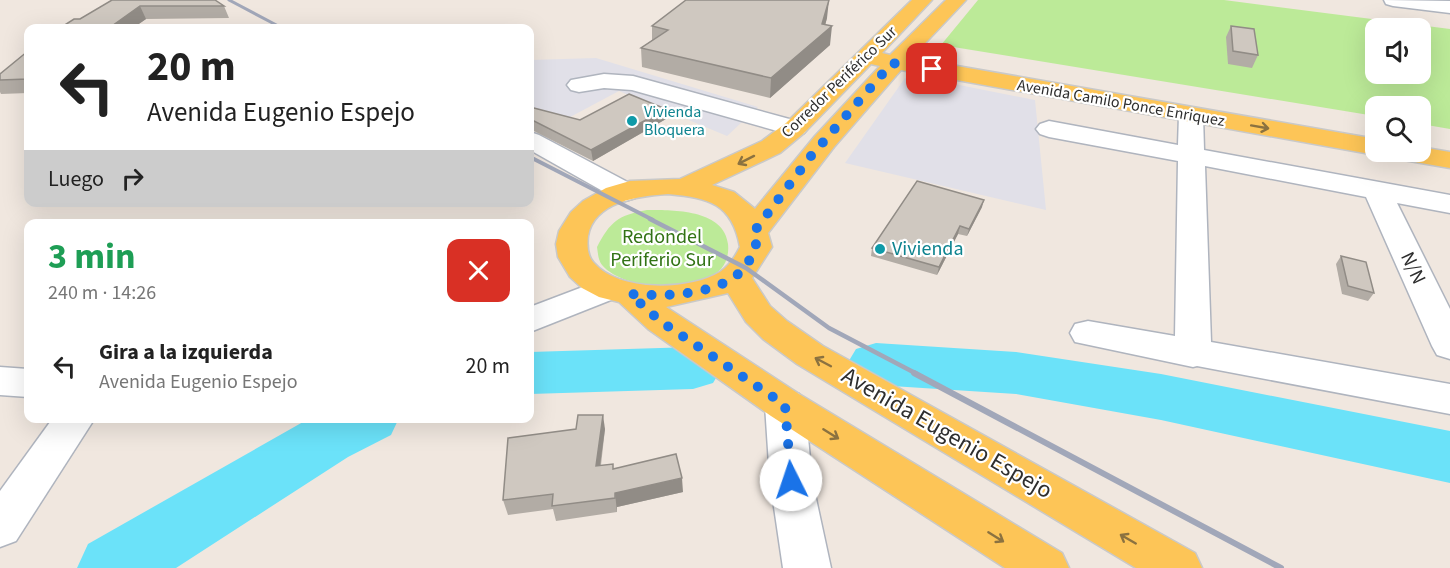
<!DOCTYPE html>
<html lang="es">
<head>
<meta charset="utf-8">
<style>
	body { margin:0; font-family:"Source Sans 3",sans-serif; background:#f6f6f6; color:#222; height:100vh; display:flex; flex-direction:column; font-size:22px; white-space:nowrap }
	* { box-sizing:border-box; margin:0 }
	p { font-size:20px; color:#767676 }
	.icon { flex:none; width:33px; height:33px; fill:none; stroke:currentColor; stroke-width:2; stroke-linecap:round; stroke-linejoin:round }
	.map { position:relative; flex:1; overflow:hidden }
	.side { position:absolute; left:24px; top:219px; width:510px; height:204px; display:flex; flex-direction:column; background:#fff; border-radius:12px; box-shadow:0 6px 24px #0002 }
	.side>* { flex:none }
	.hud { position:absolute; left:24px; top:24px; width:510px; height:183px; border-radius:12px; box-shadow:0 6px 24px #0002; background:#fff; color:#222; overflow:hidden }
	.buttons { position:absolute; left:1365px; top:18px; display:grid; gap:12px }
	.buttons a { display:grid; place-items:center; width:66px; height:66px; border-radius:12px; background:#fff; box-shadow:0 6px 24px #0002; font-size:30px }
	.pin { position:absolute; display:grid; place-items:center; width:51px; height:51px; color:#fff; margin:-26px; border-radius:12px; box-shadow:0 3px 9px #0006 }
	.me { position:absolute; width:66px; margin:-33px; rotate:356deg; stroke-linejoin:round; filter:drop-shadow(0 0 4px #0008) }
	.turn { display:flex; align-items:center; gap:21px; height:126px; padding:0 24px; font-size:27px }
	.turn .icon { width:78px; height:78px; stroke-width:2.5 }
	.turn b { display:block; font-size:42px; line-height:51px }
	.then { display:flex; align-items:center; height:57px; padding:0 24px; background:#0003; gap:12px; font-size:22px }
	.round { display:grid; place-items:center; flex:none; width:63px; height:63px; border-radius:12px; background:#f6f6f6 }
	.head { display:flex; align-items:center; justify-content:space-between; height:102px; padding:0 24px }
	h1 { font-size:36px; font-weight:700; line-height:45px; color:#1e9e55 }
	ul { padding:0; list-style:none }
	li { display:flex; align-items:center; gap:18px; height:90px; padding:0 24px }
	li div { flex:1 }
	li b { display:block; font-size:22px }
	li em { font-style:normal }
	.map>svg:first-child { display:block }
	.industrial { fill:#e1e0e8 }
	.green { fill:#bcea98; fill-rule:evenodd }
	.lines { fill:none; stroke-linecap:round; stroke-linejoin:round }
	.river { fill:#6be2f9; fill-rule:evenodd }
	.minor-casing { stroke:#afb4be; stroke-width:3 }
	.major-casing { stroke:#c9c9c9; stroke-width:3 }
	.minor { fill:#fff; fill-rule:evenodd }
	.major { fill:#fdc557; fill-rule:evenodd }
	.rail-far3 { stroke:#a1a7b9; stroke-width:3 }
	.rail-far2 { stroke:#a1a7b9; stroke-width:4 }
	.rail-far1 { stroke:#a1a7b9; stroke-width:4.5 }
	.rail { stroke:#a1a7b9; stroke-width:6 }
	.wall { fill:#b2aca5 }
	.shaded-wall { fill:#918c86 }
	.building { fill:#cfc8c0; stroke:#918c86; stroke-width:1.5 }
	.oneway { stroke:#8b7240 }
	.route { stroke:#1a73e8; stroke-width:10; stroke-dasharray:0 18 }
	.culture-dot { fill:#0f9aa8; stroke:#fff; stroke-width:2 }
	.labels { text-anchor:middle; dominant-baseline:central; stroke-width:4.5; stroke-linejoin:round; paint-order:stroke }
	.far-street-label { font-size:16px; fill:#2e2e2e; stroke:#fff }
	.far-culture-label { font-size:16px; fill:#0d838f; stroke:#fff; text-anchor:start }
	.park-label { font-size:20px; fill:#327315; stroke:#fff }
	.culture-label { font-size:20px; fill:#0d838f; stroke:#fff; text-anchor:start }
	.street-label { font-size:20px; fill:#2e2e2e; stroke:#fff }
	.near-street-label { font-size:24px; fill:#2e2e2e; stroke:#fff }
</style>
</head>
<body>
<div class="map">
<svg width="1450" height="568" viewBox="0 0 1450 568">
	<rect width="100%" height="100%" fill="#f0e7df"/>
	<g class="industrial">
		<polygon points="596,58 758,107 727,136 619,91 542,132 530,127 530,60"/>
		<polygon points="905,78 925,82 924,78 1035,100 1046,210 845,163"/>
	</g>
	<g class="green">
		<path d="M 978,0 L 1224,0 L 1450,29 L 1450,129 L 1421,124 L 1420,106 L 1376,106 L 1375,116 L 941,45 ZM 1376,28 L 1420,28 L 1420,74 L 1376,74 Z"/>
		<path d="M 647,210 C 672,210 724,209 728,244 C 729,253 727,262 721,269 C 697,294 624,291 602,265 C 598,260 598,253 597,247 C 610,222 618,215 647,210 Z"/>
	</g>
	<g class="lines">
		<g class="river">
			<polygon points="876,343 1016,352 1161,374 1450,431 1450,483 1161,420 1016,394 876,385 856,379 847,364 856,349"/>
			<polygon points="693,347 713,353 722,368 713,383 693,389 530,394 530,352"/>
			<polygon points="310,418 399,418 391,435 348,457 176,568 77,568 88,544"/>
		</g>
		<g class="minor-casing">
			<g id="minor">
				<polygon points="1384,0 1450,1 1450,13 1393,6 1386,4"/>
				<polygon points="604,74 633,76 804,123 808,128 804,133 795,136 632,90 604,88 579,92 571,90 567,85 571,80"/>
				<polygon points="1191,108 1200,110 1203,115 1204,150 1450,195 1450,213 1397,203 1450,309 1450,359 1437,355 1432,346 1366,197 1205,166 1211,342 1450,384 1450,414 1197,366 1193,367 1075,342 1070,333 1075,324 1088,321 1175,336 1178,161 1049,137 1040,134 1036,129 1040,124 1049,121 1178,145 1179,115 1182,110"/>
				<polygon points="530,132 539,135 635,186 639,192 635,198 625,201 615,198 530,150"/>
				<polygon points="609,277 621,280 626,288 621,296 530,332 530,307"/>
				<polygon points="0,367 28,369 28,397 0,395"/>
				<polygon points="785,390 799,394 805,405 812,480 831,568 783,568 770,480 765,405 771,394"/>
				<polygon points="53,418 95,418 16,541 0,547 0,491"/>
			</g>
		</g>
		<g class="major-casing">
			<g id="major">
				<path d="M 912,0 L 932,0 L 882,53 L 890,55 L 946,0 L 966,0 L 911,58 L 1376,139 L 1376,152 L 1386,152 L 1376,155 L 901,70 L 834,147 L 768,233 L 772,247 L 752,278 L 770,306 L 787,321 L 823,346 L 1195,553 L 1202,568 L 1136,568 L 797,364 L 763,339 L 746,322 L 728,293 L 666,307 L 799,394 L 1062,553 L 1069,568 L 1005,568 L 771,416 L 648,329 L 619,302 L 599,297 L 582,288 L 570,277 L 558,257 L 556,244 L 559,231 L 571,212 L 583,201 L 606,188 L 630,181 L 680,179 L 762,141 L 786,123 ZM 871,64 L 880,66 L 815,136 L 755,209 L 734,192 L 712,185 L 780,153 L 804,133 ZM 668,194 C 709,198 732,203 740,247 C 735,257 729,266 720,272 C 689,291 619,292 594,263 C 587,256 587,245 588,236 C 594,201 640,196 668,194 Z"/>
				<polygon points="1420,147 1450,152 1450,168 1392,158 1388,152 1420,152"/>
			</g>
		</g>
		<use href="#minor" class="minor"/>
		<use href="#major" class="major"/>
		<polyline class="rail-far3" points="229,0 282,28"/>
		<polyline class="rail-far2" points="530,157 653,220"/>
		<polyline class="rail-far1" points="650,219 746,268 829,328 917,374"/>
		<polyline class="rail" points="914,373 1281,568"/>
	</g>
	<g class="wall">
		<polygon points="112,0 224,6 229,18 146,19 133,28 60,28 80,19"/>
		<polygon points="827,18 825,25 830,45 770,98 642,67 641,48 652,40 652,26"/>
		<polygon points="1231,26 1258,55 1252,68 1228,64 1226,37"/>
		<polygon points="28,51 28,93 1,94 0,92 0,74"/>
		<polygon points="530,107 580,120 666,109 666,119 593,161 530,129"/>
		<polygon points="982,207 967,236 958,234 937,275 871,256 872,248"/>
		<polygon points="1341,256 1374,293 1368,301 1342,294 1336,264"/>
		<polygon points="605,429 601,465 614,468 683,492 617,507 617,512 556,521 553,509 508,515 503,500"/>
	</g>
	<g class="shaded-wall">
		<polygon points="829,0 827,18 823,33 832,26 830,45 770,98 771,78 822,24"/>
		<polygon points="140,6 146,19 133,28 109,28"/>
		<polygon points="530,72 531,72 533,84 530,85"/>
		<polygon points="666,109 666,119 593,161 591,150"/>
		<polygon points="984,200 982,207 967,236 969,229"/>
		<polygon points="960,226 958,234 937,275 939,267"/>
		<polygon points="603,415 605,429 598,480 596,466"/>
		<polygon points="682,478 683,492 617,507 617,512 615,493"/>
	</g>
	<g class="building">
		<polygon points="112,0 215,0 224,6 140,6 109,28 60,28 74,19 80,19"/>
		<polygon points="686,0 829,0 822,24 832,26 771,78 641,48 668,30 652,26"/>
		<polygon points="1231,26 1254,29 1258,55 1233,51"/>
		<polygon points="28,51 28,79 0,80 0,74"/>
		<polygon points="629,94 666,109 591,150 530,119 530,107 580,120"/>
		<polygon points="917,181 984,200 969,229 960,226 939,267 872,248"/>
		<polygon points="1341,256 1366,262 1374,293 1348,286"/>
		<polygon points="578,415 603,415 596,466 613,464 613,469 676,454 682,478 615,493 615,498 552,506 553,494 503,500 508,438 576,429"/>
	</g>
	<defs><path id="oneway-shaft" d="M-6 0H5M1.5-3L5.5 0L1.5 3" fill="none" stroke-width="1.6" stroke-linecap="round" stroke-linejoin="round" transform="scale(1.5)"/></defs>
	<g class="oneway">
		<use href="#oneway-shaft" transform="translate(1260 127) rotate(10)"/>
		<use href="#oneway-shaft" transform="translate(746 160) rotate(153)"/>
		<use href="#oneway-shaft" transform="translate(823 362) rotate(-152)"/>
		<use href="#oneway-shaft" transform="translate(831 434) rotate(32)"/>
		<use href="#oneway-shaft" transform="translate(996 537) rotate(32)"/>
		<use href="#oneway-shaft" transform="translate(1128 539) rotate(-150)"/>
	</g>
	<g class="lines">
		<path class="route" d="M 791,480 L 785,405 L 660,321 L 630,294 C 666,297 732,296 750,259 C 752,256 756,250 756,246 C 756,242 754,237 753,233 L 811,156 L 892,63 L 932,69"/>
	</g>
	<g class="culture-dot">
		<circle cx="632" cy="121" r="6"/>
		<circle cx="880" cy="249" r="6"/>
	</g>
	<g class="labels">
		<g class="far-street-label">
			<text transform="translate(839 82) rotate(-44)">Corredor Periférico Sur</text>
			<text transform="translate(1121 103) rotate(10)">Avenida Camilo Ponce Enriquez</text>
		</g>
		<g class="far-culture-label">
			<text x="644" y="112">Vivienda<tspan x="644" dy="18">Bloquera</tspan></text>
		</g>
		<g class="park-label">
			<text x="662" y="237">Redondel<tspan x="662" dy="23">Periferio Sur</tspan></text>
		</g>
		<g class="culture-label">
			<text x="892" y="249">Vivienda</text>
		</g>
		<g class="street-label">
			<text transform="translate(1413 268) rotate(65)">N/N</text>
		</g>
		<g class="near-street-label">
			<text transform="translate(947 433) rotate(30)">Avenida Eugenio Espejo</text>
		</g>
	</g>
</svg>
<div class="buttons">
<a><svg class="icon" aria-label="sound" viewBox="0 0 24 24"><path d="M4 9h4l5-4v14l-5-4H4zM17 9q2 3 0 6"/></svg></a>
<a><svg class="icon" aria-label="search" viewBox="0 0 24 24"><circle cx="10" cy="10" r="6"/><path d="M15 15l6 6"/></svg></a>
</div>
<div class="pin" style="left:932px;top:69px;background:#d93025"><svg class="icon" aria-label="arrive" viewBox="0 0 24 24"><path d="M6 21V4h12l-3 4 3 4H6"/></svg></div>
<svg class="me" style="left:791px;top:480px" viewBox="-20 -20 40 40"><circle r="19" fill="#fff"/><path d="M0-13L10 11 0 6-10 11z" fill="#1a73e8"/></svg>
<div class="hud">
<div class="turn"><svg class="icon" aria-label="left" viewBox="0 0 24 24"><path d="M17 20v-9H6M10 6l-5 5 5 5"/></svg><div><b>20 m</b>Avenida Eugenio Espejo</div></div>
<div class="then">Luego<svg class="icon" aria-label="right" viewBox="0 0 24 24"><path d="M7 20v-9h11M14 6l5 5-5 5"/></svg></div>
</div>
<section class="side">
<div class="head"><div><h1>3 min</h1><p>240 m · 14:26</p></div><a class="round" style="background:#d93025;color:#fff"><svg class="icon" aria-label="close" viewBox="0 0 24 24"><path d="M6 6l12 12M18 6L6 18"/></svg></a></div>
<ul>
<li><svg class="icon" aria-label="left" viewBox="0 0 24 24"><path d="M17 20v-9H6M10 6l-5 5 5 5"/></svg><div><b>Gira a la izquierda</b><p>Avenida Eugenio Espejo</p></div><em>20 m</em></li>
</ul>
</section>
</div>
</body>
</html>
